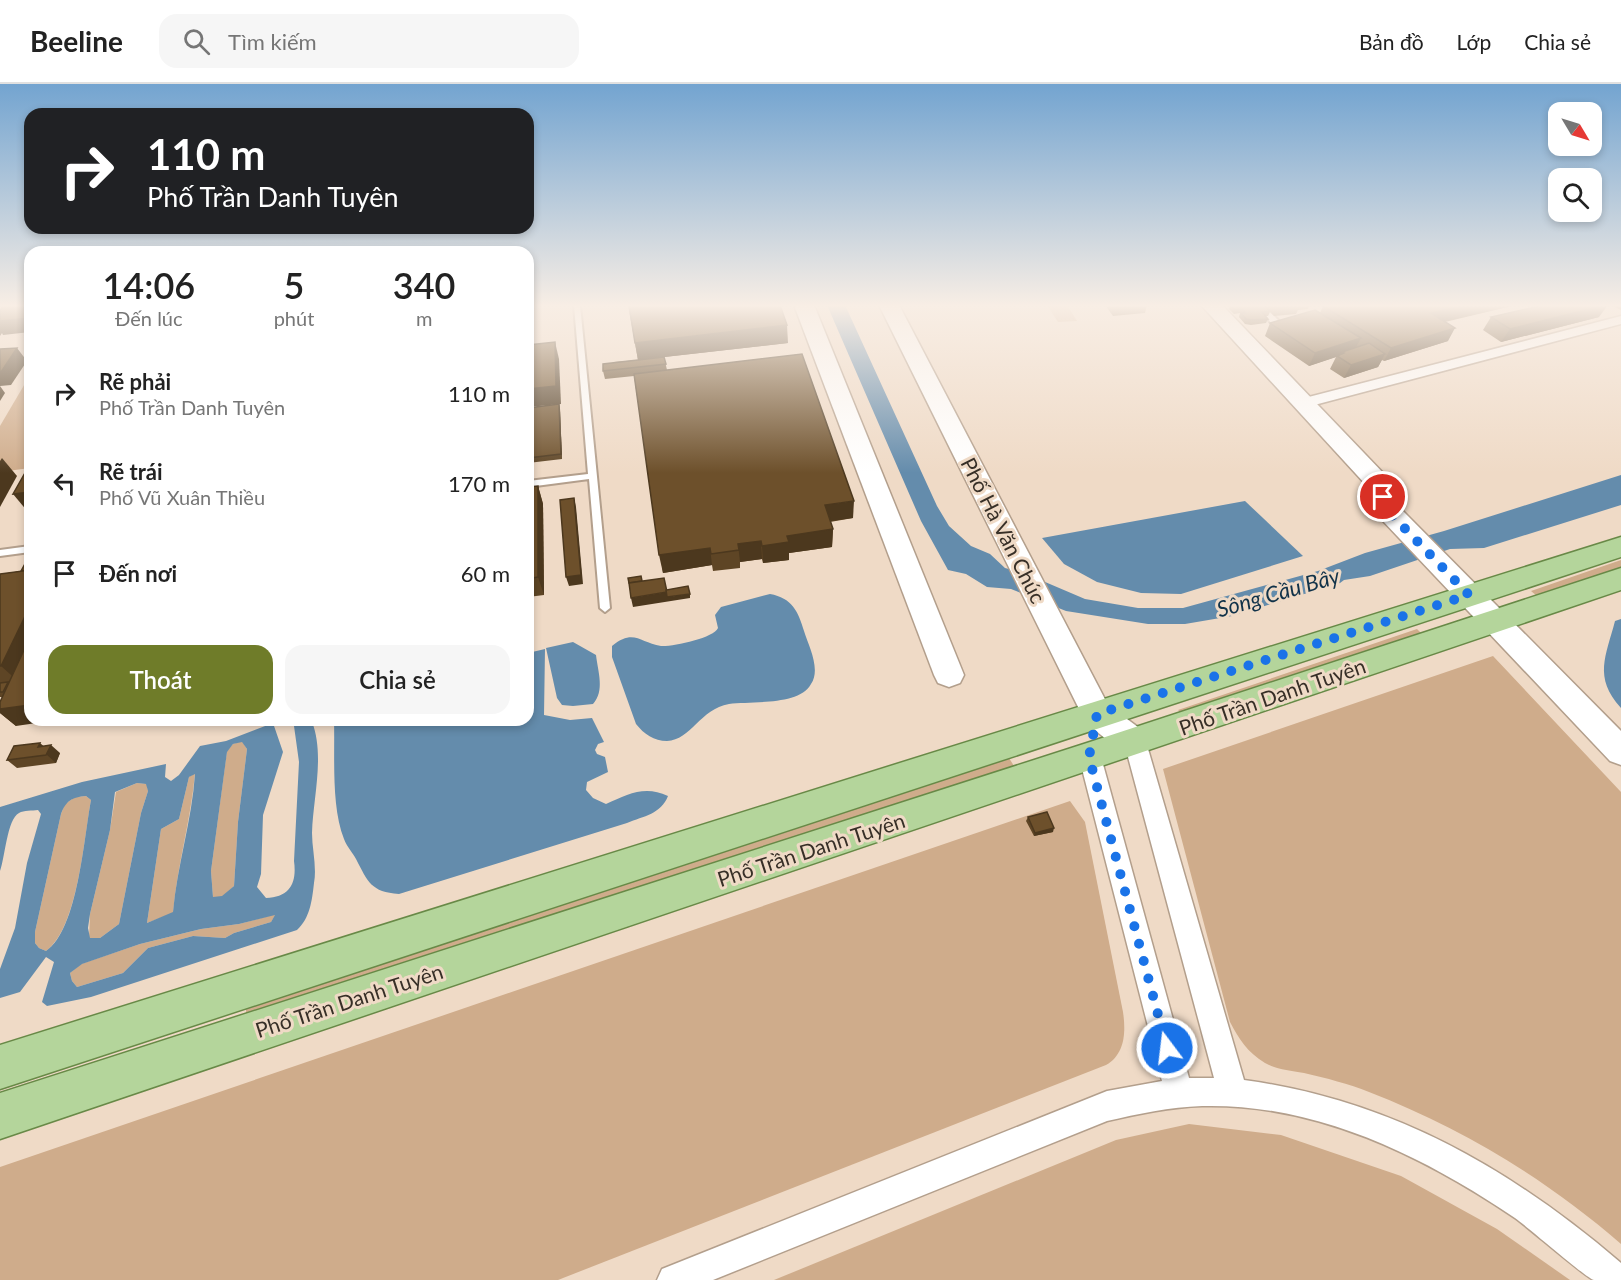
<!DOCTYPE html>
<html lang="vi">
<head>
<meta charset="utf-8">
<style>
	body { margin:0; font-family:Lato,sans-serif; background:#f6f6f6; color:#222; height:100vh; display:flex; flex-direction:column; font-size:22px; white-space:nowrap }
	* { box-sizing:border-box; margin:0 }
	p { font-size:20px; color:#767676 }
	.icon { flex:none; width:33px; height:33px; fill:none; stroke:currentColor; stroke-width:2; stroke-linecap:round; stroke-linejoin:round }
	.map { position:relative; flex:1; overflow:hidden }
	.side { position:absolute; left:24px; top:162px; width:510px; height:480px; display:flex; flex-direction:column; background:#fff; border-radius:18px; box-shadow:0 3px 9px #0003 }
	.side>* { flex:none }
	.banner { position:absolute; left:24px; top:24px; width:510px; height:126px; border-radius:18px; box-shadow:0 3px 9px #0003; background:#202124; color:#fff; overflow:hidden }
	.needle { width:39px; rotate:128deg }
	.tools { position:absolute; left:1548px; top:18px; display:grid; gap:12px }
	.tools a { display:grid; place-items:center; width:54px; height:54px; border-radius:12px; background:#fff; box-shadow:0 3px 9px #0003; font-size:30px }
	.pin { position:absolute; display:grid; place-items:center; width:51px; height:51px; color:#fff; margin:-26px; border:3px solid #fff; border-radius:50%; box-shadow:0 2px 6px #0007 }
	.me { position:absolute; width:66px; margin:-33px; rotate:345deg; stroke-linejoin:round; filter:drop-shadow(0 0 4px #0008) }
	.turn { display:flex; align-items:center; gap:21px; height:126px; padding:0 24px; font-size:27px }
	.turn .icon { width:78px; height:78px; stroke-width:2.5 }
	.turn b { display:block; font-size:42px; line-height:51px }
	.eta { display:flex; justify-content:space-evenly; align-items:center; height:102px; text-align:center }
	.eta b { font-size:36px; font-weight:600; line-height:42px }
	.button { display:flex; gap:12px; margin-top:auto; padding:12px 24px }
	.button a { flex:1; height:69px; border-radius:18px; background:#6f7c29; color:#fff; font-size:24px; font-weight:600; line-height:69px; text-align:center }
	.button a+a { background:#f6f6f6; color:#222 }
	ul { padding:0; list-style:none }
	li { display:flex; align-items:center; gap:18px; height:90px; padding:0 24px }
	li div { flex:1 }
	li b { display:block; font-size:22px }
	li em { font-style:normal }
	header { display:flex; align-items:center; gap:36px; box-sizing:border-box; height:84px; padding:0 30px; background:#fff; border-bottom:2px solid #e0e0e0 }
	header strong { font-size:28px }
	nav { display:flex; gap:33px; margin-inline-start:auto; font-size:21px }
	.search { width:420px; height:54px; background:#f6f6f6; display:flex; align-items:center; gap:15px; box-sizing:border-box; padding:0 21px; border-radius:18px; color:#767676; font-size:22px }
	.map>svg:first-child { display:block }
	.green { fill:#cfac8b }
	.water { fill:#648cac; fill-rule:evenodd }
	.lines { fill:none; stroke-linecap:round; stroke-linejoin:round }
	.lane-casing { stroke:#b39f8c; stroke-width:4 }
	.street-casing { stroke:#b39f8c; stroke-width:3 }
	.secondary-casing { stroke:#b39f8c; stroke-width:3 }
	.primary-casing { stroke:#688947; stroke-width:3 }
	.lane { fill:#fff; fill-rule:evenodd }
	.street { fill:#fff; fill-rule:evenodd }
	.secondary { fill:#fff; fill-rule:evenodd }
	.primary { fill:#b4d59b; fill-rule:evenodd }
	.wall { fill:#5e4525 }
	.shaded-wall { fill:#4c381e }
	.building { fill:#6d502b; stroke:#4c381e; stroke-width:1.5 }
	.route { stroke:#1a73e8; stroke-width:10; stroke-dasharray:0 18 }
	.labels { text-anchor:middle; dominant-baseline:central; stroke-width:6; stroke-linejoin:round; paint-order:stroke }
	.street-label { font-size:21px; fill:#372f27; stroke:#efdac6 }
	.water-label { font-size:22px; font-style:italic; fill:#103249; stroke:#efdac6 }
</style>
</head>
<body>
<header>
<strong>Beeline</strong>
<div class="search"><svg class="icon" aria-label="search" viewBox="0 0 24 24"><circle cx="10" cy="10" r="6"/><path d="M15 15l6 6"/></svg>Tìm kiếm</div>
<nav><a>Bản đồ</a><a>Lớp</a><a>Chia sẻ</a></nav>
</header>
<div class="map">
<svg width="1621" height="1196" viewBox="0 0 1621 1196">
	<rect width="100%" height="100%" fill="#efdac6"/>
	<g class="green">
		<polygon points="1047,221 1067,221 1077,237 1058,238"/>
		<polygon points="30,291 30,384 0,388 0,342"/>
		<polygon points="1621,476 1621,485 1537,512 1531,507"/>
		<polygon points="1417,545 1425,553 1184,632 1178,626"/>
		<path d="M 1493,572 L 1621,708 L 1621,1160 C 1546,1095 1462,1044 1369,1008 C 1349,1000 1326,994 1304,989 C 1289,986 1278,986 1265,979 C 1247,968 1239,955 1230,938 L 1163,685 Z"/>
		<polygon points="242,657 247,665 238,738 234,802 222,813 213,813 211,787 227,667 233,660"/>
		<polygon points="1009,674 1014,682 246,929 246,918"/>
		<path d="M 195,689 C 191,736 177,782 173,829 L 147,839 L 161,745 L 179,735 L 189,693 Z"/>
		<polygon points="137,699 147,700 148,707 141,729 119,840 100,854 89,854 90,830 110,746 116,708"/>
		<path d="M 86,712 L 91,716 C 84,753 78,844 46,867 L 39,864 L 35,859 L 35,848 L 61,730 L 65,720 L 75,713 Z"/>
		<path d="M 1070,717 L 1085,738 L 1123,928 C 1126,948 1125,970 1106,981 L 558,1196 L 0,1196 L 0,1083 Z"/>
		<polygon points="276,830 271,838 234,849 225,854 193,852 148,864 123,889 77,903 72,897 70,889 81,880 140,860 201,845 239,840"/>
		<polygon points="1189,1040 1281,1051 1401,1092 1497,1145 1570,1196 774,1196 1116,1056"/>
	</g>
	<g class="water">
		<polygon points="827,221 845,221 937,422 949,442 971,462 990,470 1005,484 1024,489 1085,515 1138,524 1183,524 1318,487 1365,469 1444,447 1621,391 1621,421 1484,464 1450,465 1370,492 1344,496 1340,499 1232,532 1185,540 1148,540 1066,527 1011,505 987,503 966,490 948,486 921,437"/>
		<polygon points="1245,417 1303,472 1181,510 1141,509 1097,498 1064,480 1042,454"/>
		<path d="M 770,510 C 792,514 798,527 804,547 C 809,563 821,585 811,600 C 799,622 751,617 729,620 C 700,625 691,656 667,657 C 654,657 644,650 636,640 L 612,573 L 612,562 C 634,544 640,559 661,562 C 672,563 714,554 718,544 L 715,531 L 721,523 Z"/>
		<path d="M 1621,535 L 1621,624 C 1593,593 1606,572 1615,537 Z"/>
		<path d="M 573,558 L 596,571 C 598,588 605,607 593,620 L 573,622 L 562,621 L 557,614 L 546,564 Z"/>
		<path d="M 545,565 L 544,631 L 570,636 L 592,634 L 604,658 L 598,660 L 595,666 L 597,670 L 605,673 L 608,688 L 587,698 L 586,706 L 593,714 L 606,720 C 628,710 645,701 668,712 C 661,730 644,732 627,739 L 399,810 C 371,808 368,798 356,775 C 353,769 347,763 344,755 C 331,722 335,672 334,636 L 528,636 L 528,569 Z"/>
		<path d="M 298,636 L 312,638 C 325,671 313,714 312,749 C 312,765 317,783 314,799 C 312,817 310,834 297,846 L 91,913 L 47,922 L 42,918 L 54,878 L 46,873 L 20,908 L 0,914 L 0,885 L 15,844 L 27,779 L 41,730 L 38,726 C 32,727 24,726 19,729 C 7,735 5,774 0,787 L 0,723 L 82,698 L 166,680 L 165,693 L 171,697 L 179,691 L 200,662 L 226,657 L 273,639 L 283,668 L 263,731 L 261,790 L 257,803 L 266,814 C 290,813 297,799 294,777 L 299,678 L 294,642 ZM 242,658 L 247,665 L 238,738 L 234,802 L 222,812 L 213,813 L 211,787 L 227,668 L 233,660 ZM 195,690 C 192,736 177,782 173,828 L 147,839 L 161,745 L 179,735 L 189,693 ZM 137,699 L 146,700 L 148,707 L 141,729 L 119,840 L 100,854 L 90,854 L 88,844 L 90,830 L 110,746 L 115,708 ZM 86,712 L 91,716 C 84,752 78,846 46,867 L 39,864 L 35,859 L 35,848 L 61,730 C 66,717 72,713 86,712 ZM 275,831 L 271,838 L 234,849 L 225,854 L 193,852 L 148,864 L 123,889 L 77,903 L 72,897 L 70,889 L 82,880 L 140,860 L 201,845 L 239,840 Z"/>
	</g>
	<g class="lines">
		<g class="lane-casing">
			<g id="lane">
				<polygon points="574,221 580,221 610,524 605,528 600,524 589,395 528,403 528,397 588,390"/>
				<polygon points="1256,221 1263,221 1278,236 1278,240 1272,240"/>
				<polygon points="30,462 30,468 0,472 0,466"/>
			</g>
		</g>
		<g class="street-casing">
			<g id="street">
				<polygon points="1621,232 1621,240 1303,324 1295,319 1297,316"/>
				<path d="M 1135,649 L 1143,652 L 1146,658 L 1244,996 C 1391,1016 1510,1084 1621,1179 L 1621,1196 C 1612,1196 1602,1196 1594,1196 C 1587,1195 1528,1143 1515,1134 C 1423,1072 1316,1019 1202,1022 C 1170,1023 1138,1030 1107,1037 L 713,1196 L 657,1196 L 662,1185 L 1107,1007 L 1162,997 L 1079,673 L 1082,666 L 1090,664 L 1098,666 L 1101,673 L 1189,994 L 1214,994 L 1124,658 L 1127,652 Z"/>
			</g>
		</g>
		<g class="secondary-casing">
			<g id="secondary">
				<polygon points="794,221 814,221 964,591 960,599 949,603 938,599 934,591"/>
				<path d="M 879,221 L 899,221 L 1108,621 L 1146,649 L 1151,658 L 1146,667 C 1123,675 1104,652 1086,639 Z"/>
				<polygon points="1201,221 1222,221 1388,394 1400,424 1621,647 1621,681 1610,677 1382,436 1373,423 1367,402"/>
			</g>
		</g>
		<g class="primary-casing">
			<g id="primary">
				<polygon points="1621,453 1621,473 0,1005 0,961"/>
				<polygon points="1621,484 1621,506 0,1055 0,1009 1090,658"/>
			</g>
		</g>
		<use href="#lane" class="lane"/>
		<use href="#street" class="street"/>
		<use href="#secondary" class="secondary"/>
		<use href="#primary" class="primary"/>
	</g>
	<g class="wall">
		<polygon points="628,221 788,259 664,273 667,286 853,434 830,438 833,445 832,463 789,469 789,476 763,479 762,475 740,478 740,484 713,487 712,481 663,489 634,292 605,295 603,287 614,278 638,276"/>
		<polygon points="1105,221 1147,221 1145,229 1113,232"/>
		<polygon points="1231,221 1264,221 1265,222 1265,221 1309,221 1308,225 1298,226 1296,230 1274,232 1270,228 1268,232 1265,232 1268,235 1266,239 1251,241 1245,240 1239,233 1240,229 1234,230 1229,225"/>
		<polygon points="1326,221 1516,221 1445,238 1448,257 1384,277 1382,276 1378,283 1344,294 1330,285 1336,273 1309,282 1265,252 1270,239 1320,229 1323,222"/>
		<polygon points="1614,221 1621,221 1621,226 1613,222"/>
		<polygon points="1491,233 1599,233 1501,258 1483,246"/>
		<polygon points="559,320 560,325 562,375 528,379 528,324"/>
		<polygon points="538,402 543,420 544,511 528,513 528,403"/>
		<polygon points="21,487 16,642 0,629 0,618 2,613 0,613 0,490"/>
		<polygon points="60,669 56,679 17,684 7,676"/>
		<polygon points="1028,733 1053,748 1034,752 1026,737"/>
	</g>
	<g class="shaded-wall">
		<polygon points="1467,221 1516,221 1424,242 1431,229"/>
		<polygon points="1605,221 1608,221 1599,233 1501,258 1510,245"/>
		<polygon points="0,225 30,234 30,248 3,251 2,249 0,252"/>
		<polygon points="787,241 788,259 638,276 635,259"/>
		<polygon points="1455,244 1448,257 1384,277 1391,264"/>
		<polygon points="1361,254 1354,267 1344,269 1342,268 1340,272 1337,272 1336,273 1309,282 1315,269"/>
		<polygon points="555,258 559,275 561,320 528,323 528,305"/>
		<polygon points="17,264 27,277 11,301 0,302 0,288"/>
		<polygon points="1385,270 1378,283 1344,294 1351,281"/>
		<polygon points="0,302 5,309 0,317"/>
		<polygon points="559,320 560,325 562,375 561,370"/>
		<polygon points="2,374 17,392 0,423 0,377"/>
		<polygon points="538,402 543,420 544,511 538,493"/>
		<polygon points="30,408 30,428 28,428 13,410"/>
		<polygon points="574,414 576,423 583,500 569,502 566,493"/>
		<polygon points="854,417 853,434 824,438 825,421"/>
		<polygon points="833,445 832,463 789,469 789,476 763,479 762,462 787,452"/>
		<polygon points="761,457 762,475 740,478 738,460"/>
		<polygon points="710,464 712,481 663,489 659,471"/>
		<polygon points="667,508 668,513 690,510 690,514 633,523 631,514"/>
		<polygon points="30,522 30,576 20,599 1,582"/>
		<polygon points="0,620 30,621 30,636 57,636 16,642 0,629"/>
		<polygon points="40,659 48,666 51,661 60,669 56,679 38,663"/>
		<polygon points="1054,744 1053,748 1034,752 1035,749"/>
	</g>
	<g class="building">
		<polygon points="3,221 30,221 30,234 0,237 0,227"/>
		<polygon points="629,221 780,221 787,241 635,259"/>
		<polygon points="1231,221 1264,221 1270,227 1262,228 1268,235 1252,236 1246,235 1241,229 1245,229 1242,225 1235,226"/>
		<polygon points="1275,221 1300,221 1278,224"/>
		<polygon points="1326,221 1467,221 1431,229 1455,244 1391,264 1323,222"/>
		<polygon points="1544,221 1605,221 1510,245 1491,233"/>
		<polygon points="1315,226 1361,254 1315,269 1270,239"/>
		<polygon points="555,258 556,302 528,305 528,261"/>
		<polygon points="1369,259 1385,270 1351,281 1337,272 1344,269 1342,268"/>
		<polygon points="17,264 1,288 0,288 0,265"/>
		<polygon points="802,270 854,417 825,421 833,445 787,452 789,458 762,462 761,457 738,460 739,466 711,470 710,464 659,471 634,290"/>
		<polygon points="664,273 666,280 603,287 603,280"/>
		<polygon points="559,320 561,370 528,374 528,324"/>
		<polygon points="30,380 30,408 13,410"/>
		<polygon points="538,402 538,493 528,495 528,403"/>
		<polygon points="574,414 581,491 566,493 560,416"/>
		<polygon points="26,478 30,478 30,486 21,487"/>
		<polygon points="30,486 30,522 1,582 0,582 0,490"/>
		<polygon points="641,492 642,497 629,499 628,494"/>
		<polygon points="664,494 667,508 631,514 629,499"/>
		<polygon points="688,502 690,510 667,513 666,506"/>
		<polygon points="30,553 30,621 0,625 0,618"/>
		<polygon points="8,598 3,608 0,608 0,599"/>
		<polygon points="40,659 38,663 51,661 46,671 7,676 14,662"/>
		<polygon points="1047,728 1054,744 1035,749 1028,733"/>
	</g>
	<linearGradient id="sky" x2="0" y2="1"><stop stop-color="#73a4d0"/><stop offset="0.57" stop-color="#f8eee5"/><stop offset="1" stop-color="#f8eee5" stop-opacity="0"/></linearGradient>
	<rect width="1621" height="389" fill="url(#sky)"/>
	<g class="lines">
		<polyline class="route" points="1167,964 1089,673 1097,630 1469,511 1391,430 1383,413"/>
	</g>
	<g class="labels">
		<g class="street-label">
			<text transform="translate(1004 446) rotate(63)">Phố Hà Văn Chúc</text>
			<text transform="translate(1272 612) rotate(-19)">Phố Trần Danh Tuyên</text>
			<text transform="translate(811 765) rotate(-18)">Phố Trần Danh Tuyên</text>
			<text transform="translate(349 916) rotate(-18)">Phố Trần Danh Tuyên</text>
		</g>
		<g class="water-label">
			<text transform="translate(1278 508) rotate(-16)">Sông Cầu Bây</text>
		</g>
	</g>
</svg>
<div class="tools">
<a><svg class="needle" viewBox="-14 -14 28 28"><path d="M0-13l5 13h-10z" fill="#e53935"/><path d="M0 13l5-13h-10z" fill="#767676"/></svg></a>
<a><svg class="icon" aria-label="search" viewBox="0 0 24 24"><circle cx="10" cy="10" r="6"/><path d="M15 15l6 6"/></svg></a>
</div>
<div class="pin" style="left:1383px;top:413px;background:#d93025"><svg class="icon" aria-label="arrive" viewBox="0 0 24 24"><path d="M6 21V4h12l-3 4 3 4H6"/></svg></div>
<svg class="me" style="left:1167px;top:964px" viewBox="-20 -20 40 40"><circle r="17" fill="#1a73e8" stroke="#fff" stroke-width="3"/><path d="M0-11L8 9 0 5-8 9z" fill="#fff"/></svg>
<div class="banner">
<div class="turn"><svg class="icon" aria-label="right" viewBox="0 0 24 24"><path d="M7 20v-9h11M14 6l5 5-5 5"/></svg><div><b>110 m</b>Phố Trần Danh Tuyên</div></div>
</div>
<section class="side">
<div class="eta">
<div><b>14:06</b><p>Đến lúc</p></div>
<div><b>5</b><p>phút</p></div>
<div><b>340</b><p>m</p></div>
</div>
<ul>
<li><svg class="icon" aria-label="right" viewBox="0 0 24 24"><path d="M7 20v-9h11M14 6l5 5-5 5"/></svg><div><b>Rẽ phải</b><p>Phố Trần Danh Tuyên</p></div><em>110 m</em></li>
<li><svg class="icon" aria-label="left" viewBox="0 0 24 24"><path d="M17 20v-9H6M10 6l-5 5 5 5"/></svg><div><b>Rẽ trái</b><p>Phố Vũ Xuân Thiều</p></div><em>170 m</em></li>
<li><svg class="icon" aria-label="arrive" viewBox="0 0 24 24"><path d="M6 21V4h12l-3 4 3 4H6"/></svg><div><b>Đến nơi</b></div><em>60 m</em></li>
</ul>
<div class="button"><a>Thoát</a><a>Chia sẻ</a></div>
</section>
</div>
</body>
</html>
